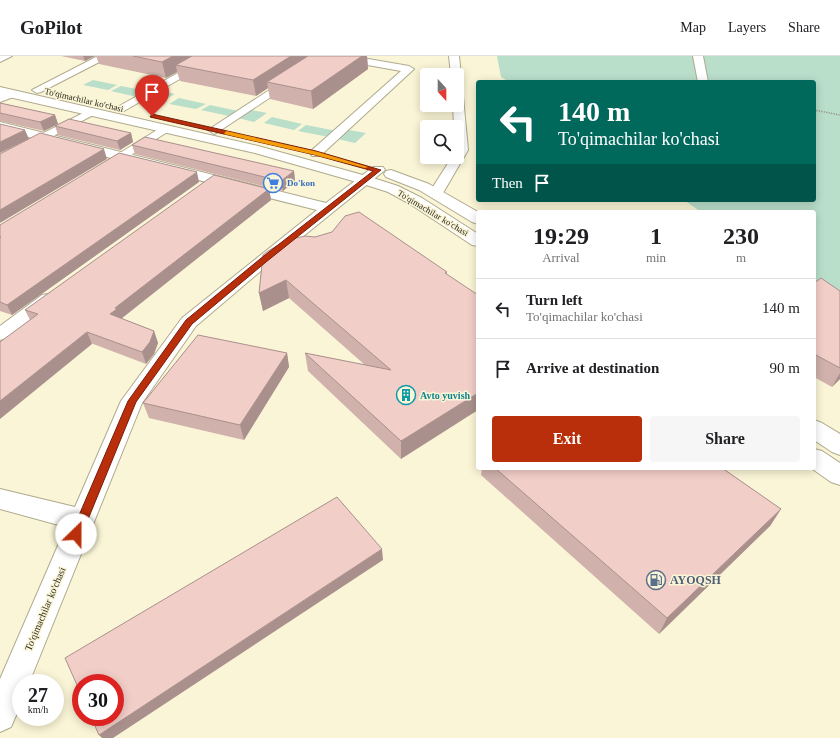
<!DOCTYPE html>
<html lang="en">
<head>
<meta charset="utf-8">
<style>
	body { margin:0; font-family:Georgia,serif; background:#f6f6f6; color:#202124; height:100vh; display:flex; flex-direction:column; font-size:15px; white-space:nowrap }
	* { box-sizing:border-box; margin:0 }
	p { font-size:13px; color:#757577 }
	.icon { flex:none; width:22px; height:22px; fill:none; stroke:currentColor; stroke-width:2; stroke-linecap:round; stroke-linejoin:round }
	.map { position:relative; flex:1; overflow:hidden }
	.panel { position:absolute; left:476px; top:154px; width:340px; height:260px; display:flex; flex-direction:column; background:#fff; border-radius:4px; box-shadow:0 2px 10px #0003 }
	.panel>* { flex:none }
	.banner { position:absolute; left:476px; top:24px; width:340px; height:122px; border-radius:4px; box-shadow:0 2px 10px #0003; background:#00695c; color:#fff; overflow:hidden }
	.needle { width:26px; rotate:159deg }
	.controls { position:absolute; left:420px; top:12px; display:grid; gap:8px }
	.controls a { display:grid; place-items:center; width:44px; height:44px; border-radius:4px; background:#fff; box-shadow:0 2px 10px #0003; font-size:20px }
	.speed { position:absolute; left:12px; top:618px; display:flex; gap:8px; font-size:20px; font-weight:700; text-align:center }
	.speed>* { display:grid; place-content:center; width:52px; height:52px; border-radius:50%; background:#fff; box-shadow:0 2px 10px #0003; line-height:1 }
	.speed small { font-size:10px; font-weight:400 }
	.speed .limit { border:6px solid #d22; background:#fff; color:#111 }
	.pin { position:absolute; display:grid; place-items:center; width:34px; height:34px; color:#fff; margin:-41px -17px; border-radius:50% 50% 50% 0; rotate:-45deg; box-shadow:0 0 4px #0007 }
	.pin .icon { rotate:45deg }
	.me { position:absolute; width:44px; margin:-22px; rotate:23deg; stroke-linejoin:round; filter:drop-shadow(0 0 3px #0008) }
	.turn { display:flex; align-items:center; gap:14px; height:84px; padding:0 16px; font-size:18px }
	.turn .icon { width:52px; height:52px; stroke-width:2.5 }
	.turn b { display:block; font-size:28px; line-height:34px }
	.then { display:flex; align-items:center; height:38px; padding:0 16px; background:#0003; gap:8px; font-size:15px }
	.eta { display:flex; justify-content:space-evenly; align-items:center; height:68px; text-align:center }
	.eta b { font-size:24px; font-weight:600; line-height:28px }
	.action { display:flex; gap:8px; margin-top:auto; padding:8px 16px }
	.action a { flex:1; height:46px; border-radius:4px; background:#b92e0b; color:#fff; font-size:16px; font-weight:600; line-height:46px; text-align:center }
	.action a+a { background:#f6f6f6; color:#202124 }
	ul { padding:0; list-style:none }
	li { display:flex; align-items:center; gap:12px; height:60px; padding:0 16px; border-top:1px solid #e0e0e0 }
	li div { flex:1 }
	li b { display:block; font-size:15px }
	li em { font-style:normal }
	header { display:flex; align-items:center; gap:24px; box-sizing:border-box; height:56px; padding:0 20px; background:#fff; border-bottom:1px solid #e0e0e0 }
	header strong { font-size:19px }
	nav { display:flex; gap:22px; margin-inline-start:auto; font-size:14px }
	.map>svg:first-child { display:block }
	.green { fill:#b9deca }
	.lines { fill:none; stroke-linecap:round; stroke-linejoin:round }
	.service-casing { stroke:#afaa8d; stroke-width:2 }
	.minor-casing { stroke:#afaa8d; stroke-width:2 }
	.secondary-casing { stroke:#afaa8d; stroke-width:2 }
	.path { stroke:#8c8874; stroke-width:1.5; stroke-dasharray:1 1.5; stroke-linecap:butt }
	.service { fill:#fff; fill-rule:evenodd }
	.minor { fill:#fff; fill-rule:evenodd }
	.secondary { fill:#fff; fill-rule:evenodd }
	.wall { fill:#d0b1ac }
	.shaded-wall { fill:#a9908c }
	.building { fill:#f2cec8; stroke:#a9908c }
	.route { fill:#b92e0b; stroke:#781e07 }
	.slow { fill:#f59e0b }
	.labels { text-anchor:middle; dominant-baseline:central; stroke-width:3; stroke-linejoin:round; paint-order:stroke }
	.far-street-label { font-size:9px; fill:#2d2b20; stroke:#faf5d6 }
	.far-shop-label { font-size:9px; font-weight:bold; fill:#366cbe; stroke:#faf5d6; text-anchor:start }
	.culture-label { font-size:10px; font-weight:bold; fill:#0d838f; stroke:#faf5d6; text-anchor:start }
	.street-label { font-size:10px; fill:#2d2b20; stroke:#faf5d6 }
	.near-service-label { font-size:12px; font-weight:bold; fill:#4e5e75; stroke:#faf5d6; text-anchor:start }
</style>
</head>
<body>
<header>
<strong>GoPilot</strong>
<nav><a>Map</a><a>Layers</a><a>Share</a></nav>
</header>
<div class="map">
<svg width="840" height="682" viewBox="0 0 840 682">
	<rect width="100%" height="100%" fill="#faf5d6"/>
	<g class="green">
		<polygon points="497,0 840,0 840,252 814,236 814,156 701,156 684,144 814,144 814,26 509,26 501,21"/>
		<polygon points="93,24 117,29 108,34 83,29"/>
		<polygon points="121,30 147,35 137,41 111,35"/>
		<polygon points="161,35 175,38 161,46 146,42"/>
		<polygon points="179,42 206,48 196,53 169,48"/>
		<polygon points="210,49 238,55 229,60 201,54"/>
		<polygon points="251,54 267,57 254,66 238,62"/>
		<polygon points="272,61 302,68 294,74 264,67"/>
		<polygon points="306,69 337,75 329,81 298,75"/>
		<polygon points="349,74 366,77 355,87 338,83"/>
	</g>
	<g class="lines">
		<g class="service-casing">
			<g id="service">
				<polygon points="0,0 12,0 0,6"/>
				<polygon points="98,0 111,0 41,36 37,37 32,34"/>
				<polygon points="208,0 220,0 124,55 120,56 114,53"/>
				<polygon points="329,0 351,0 409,10 414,13 320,100 312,100 310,97 312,94 401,15 334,3"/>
				<polygon points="449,0 459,0 461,19 460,21 457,22 457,19 451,19"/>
				<polygon points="693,0 703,0 708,26 698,26"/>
				<polygon points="291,20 296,23 295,25 218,76 214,78 208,74"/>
				<polygon points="457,27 462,30 468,94 443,137 441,140 431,140 429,137 452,101 457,101 457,71 454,71 453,49 457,49"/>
				<polygon points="12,35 17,38 16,40 0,46 0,39"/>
				<polygon points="91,53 95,54 97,56 95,58 0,108 0,99"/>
				<polygon points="165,69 169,71 171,73 169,75 109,113 101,113 99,110"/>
				<polygon points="48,238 54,239 56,243 54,247 6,282 0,284 0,270 42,239"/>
			</g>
		</g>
		<g class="minor-casing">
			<polygon id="minor" points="0,66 326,147 373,111 383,111 385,114 269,208 196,270 142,347 29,627 21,627 21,648 11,671 0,676 0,623 66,471 0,453 0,433 75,451 121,345 182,262 317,154 0,74"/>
		</g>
		<g class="secondary-casing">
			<g id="secondary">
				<polygon points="0,31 258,90 370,121 398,130 422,142 478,178 478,190 472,189 410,148 388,136 360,127 255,97 0,39"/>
				<polygon points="391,114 429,128 478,156 478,168 472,166 419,134 386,121 384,118 386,115"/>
				<polygon points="814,364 822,367 840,378 840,399 832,396 814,384"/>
				<polygon points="814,393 822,395 840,407 840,429 831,426 811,412 814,412"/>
			</g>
		</g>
		<polyline class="path" points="814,54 840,59"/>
		<use href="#service" class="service"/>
		<use href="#minor" class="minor"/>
		<use href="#secondary" class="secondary"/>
	</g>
	<g class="wall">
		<polygon points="61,0 95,0 85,5"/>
		<polygon points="96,0 367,0 368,13 313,53 270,43 268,32 256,40 180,25 177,16 166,22 99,8"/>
		<polygon points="0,47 55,59 58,68 44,75 0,65"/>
		<polygon points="55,70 131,77 133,86 120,94 58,79"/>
		<polygon points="132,89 294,115 295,125 283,135 135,98"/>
		<polygon points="199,126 12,259 0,255 0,169"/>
		<polygon points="269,133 271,144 121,262 154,275 158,287 154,298 146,308 30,264 25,254"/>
		<polygon points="263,199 447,216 401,403 308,315 305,297 365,309 289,242 263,255 259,237"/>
		<polygon points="814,227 840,235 840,323 832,331 814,321"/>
		<polygon points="287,297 289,311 244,384 149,362 143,347"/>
		<polygon points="482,412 722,412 781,453 770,470 659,578 481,419"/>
	</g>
	<g class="shaded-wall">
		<polygon points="83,0 95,0 85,5"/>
		<polygon points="173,0 205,0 176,9 177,16 166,22 162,6"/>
		<polygon points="291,0 317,0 267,26 268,32 256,40 253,24"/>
		<polygon points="362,0 367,0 368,13 313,53 311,35"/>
		<polygon points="55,59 58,68 44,75 40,66"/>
		<polygon points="25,74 29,83 0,97 0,86"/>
		<polygon points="131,77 133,86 120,94 117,85"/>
		<polygon points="104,93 107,103 0,167 0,154"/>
		<polygon points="294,115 295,125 283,135 281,125"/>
		<polygon points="197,116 199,126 12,259 7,249"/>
		<polygon points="269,133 271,144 121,263 110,258 115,252"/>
		<polygon points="286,224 289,242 263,255 259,237"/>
		<polygon points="154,275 158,287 154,298 146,308 142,296"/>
		<polygon points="87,276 92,288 0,363 0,345"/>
		<polygon points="287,297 289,311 244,384 240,369"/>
		<polygon points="840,317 840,323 832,331"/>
		<polygon points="478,337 478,354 401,403 401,385"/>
		<polygon points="781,453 770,470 659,578 667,562"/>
		<polygon points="382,493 383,504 113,682 102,682 99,679"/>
	</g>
	<g class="building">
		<polygon points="133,0 173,0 162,6"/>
		<polygon points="192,0 291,0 253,24 176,9"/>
		<polygon points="308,0 362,0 311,35 267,26"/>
		<polygon points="0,47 55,59 40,66 0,57"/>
		<polygon points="69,63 131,77 117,85 55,70"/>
		<polygon points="0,68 25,74 0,86"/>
		<polygon points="40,77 104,93 0,154 0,98"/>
		<polygon points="145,81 294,115 281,125 132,89"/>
		<polygon points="119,97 197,116 7,249 0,246 0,182 1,181 0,181 0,169"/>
		<polygon points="214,119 269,133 115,252 117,253 110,258 154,275 150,286 142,296 87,276 0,345 0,286 38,258 25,254"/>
		<polygon points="359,156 447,216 445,217 478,239 478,337 401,385 305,297 391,314 286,224 259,237 263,199 268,195 287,184 305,180 315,181 332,176 345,160"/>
		<polygon points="821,222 840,235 840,312 814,298 814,227"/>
		<polygon points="198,279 287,297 240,369 143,347"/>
		<polygon points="495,412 722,412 781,453 667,562"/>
		<polygon points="337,441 382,493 99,679 91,661 115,661 115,627 81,627 81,638 65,602"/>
	</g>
	<polygon class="route" points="152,58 316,95 381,114 266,206 192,268 136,346 82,478 80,481 72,481 71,478 128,345 186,264 260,203 373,115 315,99 150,61"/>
	<polygon class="slow" points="226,75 318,96 368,111 365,112 315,99 224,78"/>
	<defs>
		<g id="supermarket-ring" transform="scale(1)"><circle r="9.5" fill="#faf5d6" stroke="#3f7fe0" stroke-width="1.5"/><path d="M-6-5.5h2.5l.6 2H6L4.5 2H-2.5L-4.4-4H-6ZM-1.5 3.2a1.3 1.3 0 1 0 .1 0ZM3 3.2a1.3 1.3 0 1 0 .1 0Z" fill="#3f7fe0"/></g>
		<g id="building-ring" transform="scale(1)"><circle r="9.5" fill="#faf5d6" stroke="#0f9aa8" stroke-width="1.5"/><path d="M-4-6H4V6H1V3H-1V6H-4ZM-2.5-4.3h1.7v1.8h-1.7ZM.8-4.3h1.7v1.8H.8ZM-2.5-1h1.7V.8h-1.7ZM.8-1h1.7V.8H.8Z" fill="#0f9aa8"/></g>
		<g id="fuel-ring" transform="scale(1)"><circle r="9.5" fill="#faf5d6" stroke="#5c6f8a" stroke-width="1.5"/><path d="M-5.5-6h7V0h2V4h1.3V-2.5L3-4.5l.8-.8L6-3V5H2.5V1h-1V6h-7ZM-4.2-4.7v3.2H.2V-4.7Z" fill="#5c6f8a"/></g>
	</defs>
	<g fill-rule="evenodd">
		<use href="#supermarket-ring" x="273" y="127"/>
		<use href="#building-ring" x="406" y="339"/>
		<use href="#fuel-ring" x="656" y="524"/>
	</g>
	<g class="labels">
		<g class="far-street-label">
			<text transform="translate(84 44) rotate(13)">To'qimachilar ko'chasi</text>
			<text transform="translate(433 157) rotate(31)">To'qimachilar ko'chasi</text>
		</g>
		<g class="far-shop-label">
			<text x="287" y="127">Do'kon</text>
		</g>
		<g class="culture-label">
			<text x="420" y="339">Avto yuvish</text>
		</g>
		<g class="street-label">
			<text transform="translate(45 553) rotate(-67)">To'qimachilar ko'chasi</text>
		</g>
		<g class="near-service-label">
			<text x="670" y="524">AYOQSH</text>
		</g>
	</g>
</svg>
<div class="controls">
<a><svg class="needle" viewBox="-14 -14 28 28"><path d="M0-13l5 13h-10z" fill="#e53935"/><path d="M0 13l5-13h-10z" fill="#757577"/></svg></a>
<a><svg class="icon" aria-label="search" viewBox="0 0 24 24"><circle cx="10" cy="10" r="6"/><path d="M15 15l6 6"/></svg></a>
</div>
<div class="speed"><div>27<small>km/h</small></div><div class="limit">30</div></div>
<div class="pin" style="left:152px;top:60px;background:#d93025"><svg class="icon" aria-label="arrive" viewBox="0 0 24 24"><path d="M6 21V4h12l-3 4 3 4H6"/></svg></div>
<svg class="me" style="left:76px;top:478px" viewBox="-20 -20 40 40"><circle r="19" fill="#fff"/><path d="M0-13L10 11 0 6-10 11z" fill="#b92e0b"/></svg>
<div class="banner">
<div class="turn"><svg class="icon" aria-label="left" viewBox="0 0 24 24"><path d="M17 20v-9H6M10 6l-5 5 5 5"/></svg><div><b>140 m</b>To'qimachilar ko'chasi</div></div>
<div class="then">Then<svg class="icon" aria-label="arrive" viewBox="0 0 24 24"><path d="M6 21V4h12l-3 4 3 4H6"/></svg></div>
</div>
<section class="panel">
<div class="eta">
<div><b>19:29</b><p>Arrival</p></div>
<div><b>1</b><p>min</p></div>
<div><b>230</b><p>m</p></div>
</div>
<ul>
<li><svg class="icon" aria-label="left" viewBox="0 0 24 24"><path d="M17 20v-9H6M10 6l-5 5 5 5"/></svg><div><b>Turn left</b><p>To'qimachilar ko'chasi</p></div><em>140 m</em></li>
<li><svg class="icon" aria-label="arrive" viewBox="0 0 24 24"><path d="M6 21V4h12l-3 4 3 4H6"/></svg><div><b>Arrive at destination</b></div><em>90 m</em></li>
</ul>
<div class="action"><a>Exit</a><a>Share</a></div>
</section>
</div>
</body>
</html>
